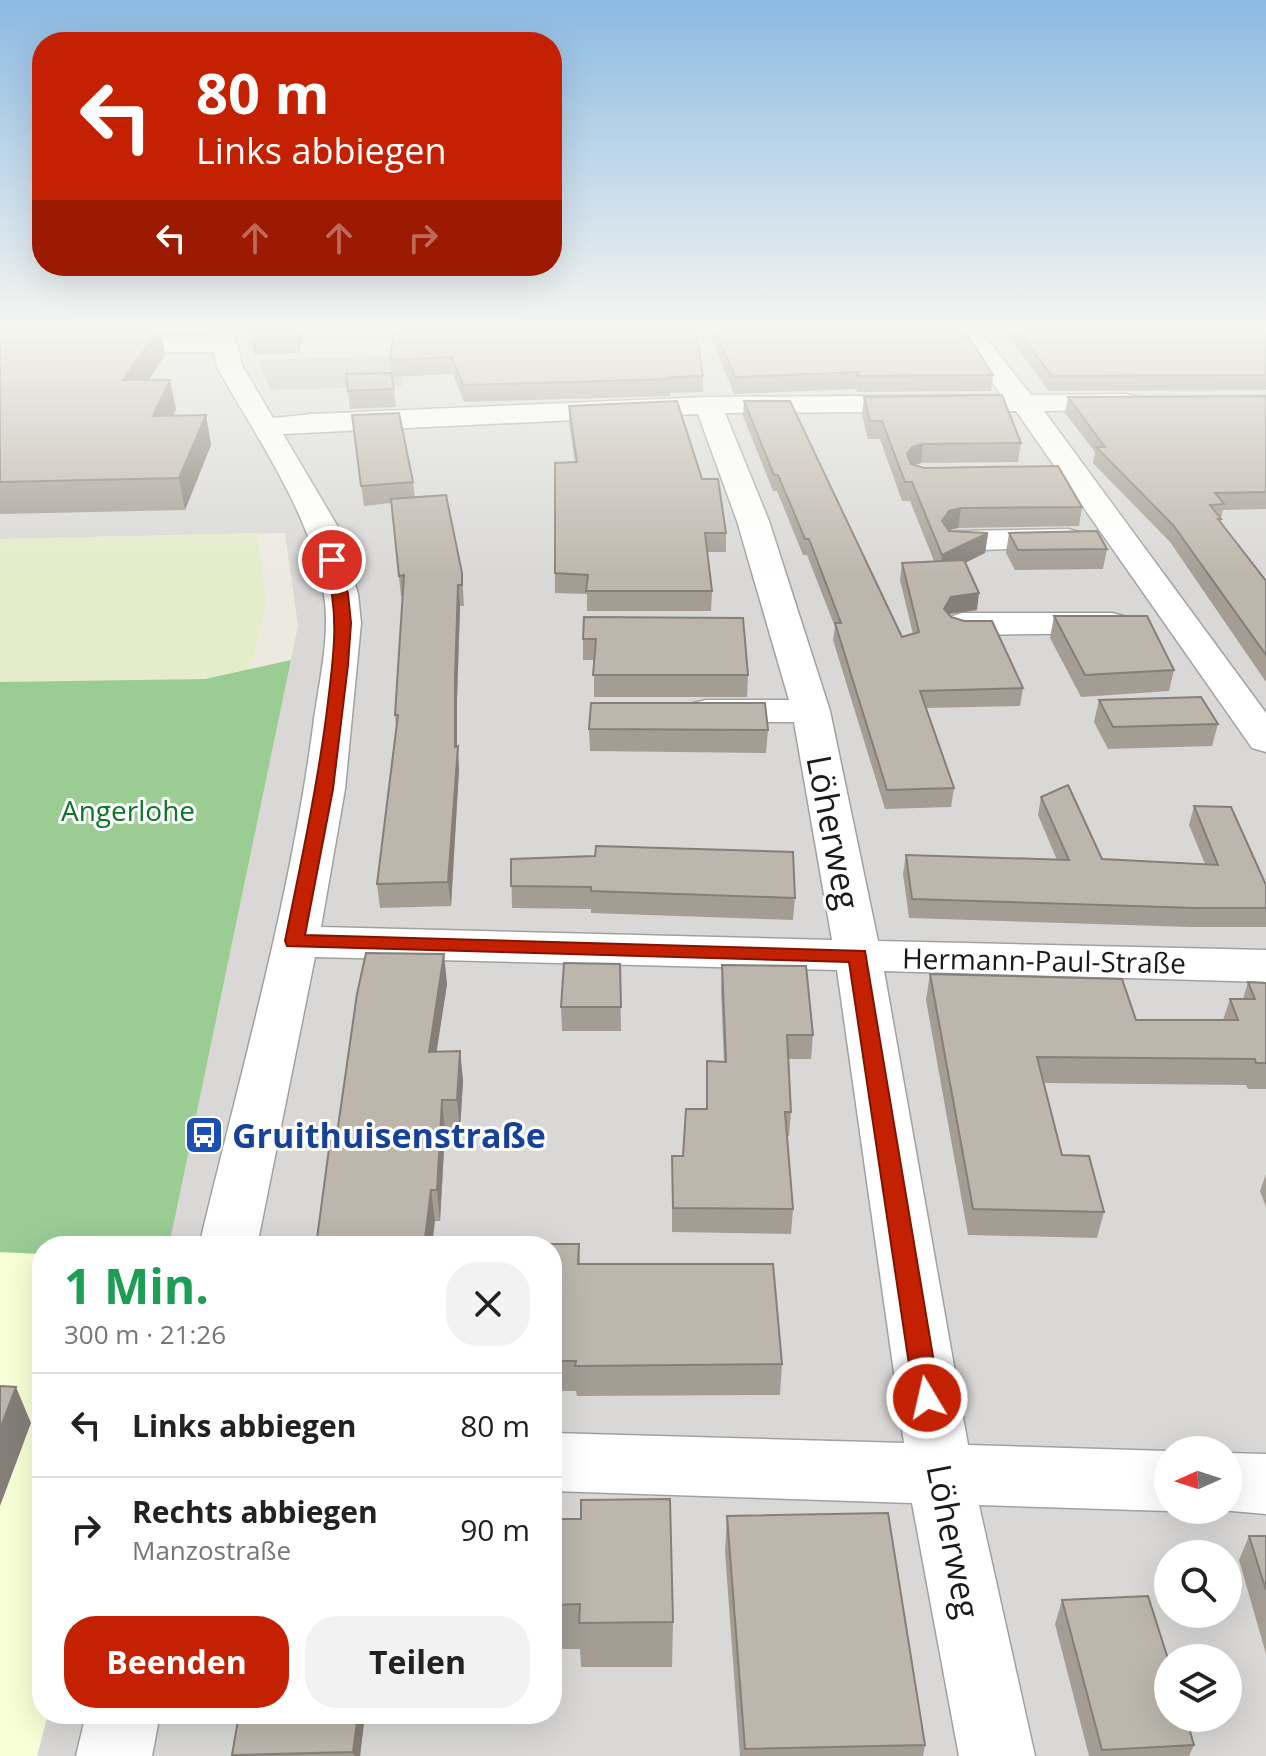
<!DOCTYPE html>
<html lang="de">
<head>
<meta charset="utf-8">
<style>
	body { margin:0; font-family:"Open Sans",sans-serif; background:#f2f2f2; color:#222; height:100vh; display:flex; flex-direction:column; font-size:30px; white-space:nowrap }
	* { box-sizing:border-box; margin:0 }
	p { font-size:26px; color:#767676 }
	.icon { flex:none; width:44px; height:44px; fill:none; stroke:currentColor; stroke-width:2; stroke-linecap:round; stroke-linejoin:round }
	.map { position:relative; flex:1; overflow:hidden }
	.details { position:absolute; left:32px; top:1236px; width:530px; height:488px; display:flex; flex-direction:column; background:#fff; border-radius:32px; box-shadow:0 8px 32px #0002 }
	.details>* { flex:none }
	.banner { position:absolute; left:32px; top:32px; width:530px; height:244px; border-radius:32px; box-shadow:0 8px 32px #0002; background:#c32102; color:#fff; overflow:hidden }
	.needle { width:52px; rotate:267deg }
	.tools { position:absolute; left:1154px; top:1436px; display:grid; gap:16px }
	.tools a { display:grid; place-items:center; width:88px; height:88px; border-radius:50%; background:#fff; box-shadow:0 8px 32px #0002; font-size:40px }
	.pin { position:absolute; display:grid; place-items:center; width:68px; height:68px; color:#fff; margin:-34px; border:4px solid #fff; border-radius:50%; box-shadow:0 2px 8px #0007 }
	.me { position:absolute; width:88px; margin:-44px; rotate:351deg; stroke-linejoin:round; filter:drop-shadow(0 0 6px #0008) }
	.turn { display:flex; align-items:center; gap:28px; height:168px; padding:0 32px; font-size:36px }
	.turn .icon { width:104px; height:104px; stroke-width:2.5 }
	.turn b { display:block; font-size:56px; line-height:68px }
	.lanes { display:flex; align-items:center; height:76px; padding:0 32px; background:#0003; justify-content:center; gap:40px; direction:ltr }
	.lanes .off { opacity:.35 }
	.round { display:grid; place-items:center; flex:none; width:84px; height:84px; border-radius:32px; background:#f2f2f2 }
	.overview { display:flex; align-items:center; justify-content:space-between; height:136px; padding:0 32px }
	h1 { font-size:48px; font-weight:700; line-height:60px; color:#1e9e55 }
	.primary-button { display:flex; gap:16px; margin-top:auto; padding:16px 32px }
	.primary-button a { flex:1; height:92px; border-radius:32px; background:#c32102; color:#fff; font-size:32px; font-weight:700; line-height:92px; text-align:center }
	.primary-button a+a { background:#f2f2f2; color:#222 }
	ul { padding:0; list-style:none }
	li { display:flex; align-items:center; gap:24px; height:104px; padding:0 32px; border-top:2px solid #e0e0e0 }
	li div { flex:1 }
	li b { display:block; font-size:30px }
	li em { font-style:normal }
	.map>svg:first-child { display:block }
	.residential { fill:#d9d8d7; fill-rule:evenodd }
	.education { fill:#f8ffd6 }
	.construction { fill:#bdc0ac }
	.farmland { fill:#e4ecca }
	.forest { fill:#9bcc94 }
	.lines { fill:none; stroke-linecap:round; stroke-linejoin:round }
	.minor-casing { stroke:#a1a1a1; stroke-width:3 }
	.minor { fill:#fff; fill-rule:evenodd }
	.wall { fill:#a39d94 }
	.shaded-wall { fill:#847f78 }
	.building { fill:#bdb6ac; stroke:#847f78; stroke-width:2 }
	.route { fill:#c32102; stroke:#7f1501; stroke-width:2 }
	.labels { text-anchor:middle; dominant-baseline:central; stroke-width:6; stroke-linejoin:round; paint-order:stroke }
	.park-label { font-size:28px; fill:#0c7526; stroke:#fff }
	.street-label { font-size:28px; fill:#1a1a1a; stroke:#fff }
	.near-street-label { font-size:34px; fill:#1a1a1a; stroke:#fff }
	.near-transit-label { font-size:34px; font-weight:bold; fill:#164399; stroke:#fff; text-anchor:start }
</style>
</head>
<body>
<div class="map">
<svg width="1266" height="1756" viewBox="0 0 1266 1756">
	<rect width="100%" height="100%" fill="#eceae0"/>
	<path class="residential" d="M 0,330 L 1266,330 L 1266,1756 L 37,1756 L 48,1714 L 552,1714 L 552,1246 L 169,1246 L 298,626 L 285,533 L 0,539 ZM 1168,1450 L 1228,1450 L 1228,1510 L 1168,1510 ZM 1168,1554 L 1228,1554 L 1228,1614 L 1168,1614 ZM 1168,1658 L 1228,1658 L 1228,1718 L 1168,1718 Z"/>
	<polygon class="education" points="0,1252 42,1254 42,1714 48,1714 37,1756 0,1756"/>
	<polygon class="construction" points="404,356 403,386 271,390 257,360"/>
	<polygon class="farmland" points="257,533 266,603 250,669 205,679 0,682 0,539"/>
	<polygon class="forest" points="291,660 169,1246 42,1246 42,1254 0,1252 0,682 205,679"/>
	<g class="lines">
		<g class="minor-casing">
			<g id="minor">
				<path d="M 209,330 L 233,330 L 243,367 L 273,418 L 312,414 L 708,397 L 1001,395 L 955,330 L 980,330 L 1031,395 L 1126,394 L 1136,396 L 1140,402 L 1136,408 L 1126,410 L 1044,411 L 1266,713 L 1266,752 L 1252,748 L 1016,411 L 725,413 L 769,521 L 830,711 L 878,941 L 1266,950 L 1266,982 L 884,971 L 968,1445 L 1168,1451 L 1168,1511 L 979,1505 L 1035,1756 L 959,1756 L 912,1503 L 552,1491 L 552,1433 L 904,1443 L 837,970 L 315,957 L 257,1246 L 199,1246 C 240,1075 290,901 313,727 C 318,685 331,638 324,595 C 311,513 257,439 217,367 L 214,352 L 0,352 L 0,336 L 210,336 ZM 698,414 L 737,521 L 789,700 L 706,700 L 693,703 L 687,711 L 693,719 L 706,722 L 794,722 L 832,940 L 321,927 L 345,789 L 361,623 L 358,594 L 338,527 L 283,434 Z"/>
				<polygon points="1068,529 1079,532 1084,539 1079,546 958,551 947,548 942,541 947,534 958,531"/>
				<polygon points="962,613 1112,613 1124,616 1129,623 1124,630 1112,633 962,635 950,631 944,624 950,617"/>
				<polygon points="1228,1453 1266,1454 1266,1514 1220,1510 1228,1510"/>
				<polygon points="86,1714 160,1714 152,1756 76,1756"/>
			</g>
		</g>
		<use href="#minor" class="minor"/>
	</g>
	<g class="wall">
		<polygon points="0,330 161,330 165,355 149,380 176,409 173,416 206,415 211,445 185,510 0,514"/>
		<polygon points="304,330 299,353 254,355 252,342"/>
		<polygon points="394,330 703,376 703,392 670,393 670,396 464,402 453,374 392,377 390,360"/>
		<polygon points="708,330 964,330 993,375 991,391 857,392 856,389 734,394"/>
		<polygon points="1004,330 1266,330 1266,390 1049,391"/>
		<polygon points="346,374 394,389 396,407 350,409"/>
		<polygon points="1266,396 1266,509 1223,510 1220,522 1266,581 1266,682 1170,542 1093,463 1095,452 1065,413 1068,397"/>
		<polygon points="864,397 1021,443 1018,462 921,463 915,465 1082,507 1079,526 958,528 949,530 988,533 985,553 965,563 977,610 949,614 1023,688 1020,706 926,708 954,788 951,807 885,809 833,640 835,627 807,555 803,555 777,491 773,491 743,416 744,401 902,637 913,634 900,580 902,563 934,561 910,501 902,501 880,439 868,439 862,415"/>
		<polygon points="569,406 702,479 726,533 726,552 707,552 712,591 711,611 587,611 587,594 555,593 555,573 575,462 569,423"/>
		<polygon points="352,415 413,482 415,497 462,573 464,606 460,606 457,699 457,746 459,769 451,906 380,908 377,884 396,726 395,715 403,596 401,596 391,503 364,506"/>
		<polygon points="1009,533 1107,549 1103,569 1015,570 1006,553"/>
		<polygon points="1054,616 1174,670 1169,691 1081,697 1050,638"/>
		<polygon points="584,617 748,675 747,697 594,697 594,660 583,660 583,639"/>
		<polygon points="1099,700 1218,724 1212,746 1108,749 1094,722"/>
		<polygon points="589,729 768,730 766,753 590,751"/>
		<polygon points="1041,797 1102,859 1205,864 1189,825 1194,806 1266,885 1266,927 1191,927 909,918 903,874 906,855 1057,860 1038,815"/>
		<polygon points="511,859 795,898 793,920 591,913 591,909 512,908"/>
		<polygon points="620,964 621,1031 562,1031 561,1007"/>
		<polygon points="722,965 813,1035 811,1059 789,1059 791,1112 789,1136 787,1136 793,1209 791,1234 672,1232 672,1156 683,1156 706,1109 707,1061 724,1062 721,989"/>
		<polygon points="930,974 1136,1020 1223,1020 1230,999 1243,999 1248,982 1266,983 1266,1089 1248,1089 1246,1085 1043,1083 1062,1155 1104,1212 1097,1238 968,1235 926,1000"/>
		<polygon points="447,984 436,1052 460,1051 463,1081 460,1130 445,1131 440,1221 435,1221 336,1141"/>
		<polygon points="1266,1174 1266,1207 1260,1191"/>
		<polygon points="579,1244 580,1264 782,1364 780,1395 577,1396 576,1391 552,1391 552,1246"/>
		<polygon points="727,1516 925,1745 923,1756 740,1756 725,1552"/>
		<polygon points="552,1519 673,1622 672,1667 581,1667 580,1649 552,1649"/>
		<polygon points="1249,1536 1266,1536 1266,1654 1239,1560"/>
		<polygon points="1062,1600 1194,1745 1189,1756 1089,1756 1055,1624"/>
		<polygon points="239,1714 365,1714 360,1756 232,1756"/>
	</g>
	<g class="shaded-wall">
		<polygon points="158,330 161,330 165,355 129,410 123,380"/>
		<polygon points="300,330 304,330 299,353 297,341"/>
		<polygon points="170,380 176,409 159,446 153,416"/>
		<polygon points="206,415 211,445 185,510 179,478"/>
		<polygon points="923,444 921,463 910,466 907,454 912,447"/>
		<polygon points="961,508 958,528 946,531 942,521 949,511"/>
		<polygon points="988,533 985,553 940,575 942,555"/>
		<polygon points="458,585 460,606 457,699 457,761 458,746 459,769 451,906 448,882 455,747 455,677"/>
		<polygon points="979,593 977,610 949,614 944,609 951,597"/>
		<polygon points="444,954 447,984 432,1082 429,1052"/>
		<polygon points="460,1051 463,1081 460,1130 457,1100"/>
		<polygon points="442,1100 445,1131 440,1221 437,1190"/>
		<polygon points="431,1190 435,1221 432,1246 424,1246"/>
		<polygon points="16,1387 31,1423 0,1506 0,1429"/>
		<polygon points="358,1714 365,1714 360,1756 354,1756 353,1752"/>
	</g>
	<g class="building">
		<polygon points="0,330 158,330 123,380 170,380 153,416 206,415 179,478 0,482"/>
		<polygon points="256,330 300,330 297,341 252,342"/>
		<polygon points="394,330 696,330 703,376 669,377 670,379 463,385 452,357 390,360"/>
		<polygon points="715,330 964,330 993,375 858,376 858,372 735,377"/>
		<polygon points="1017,330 1266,330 1266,375 1052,376"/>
		<polygon points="391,373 394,389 348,391 346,374"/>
		<polygon points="1002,395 1021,443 923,444 912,447 907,454 911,464 924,468 1058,466 1082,507 961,508 949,511 942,521 949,531 988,533 942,555 912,482 905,482 882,421 870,421 864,397"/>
		<polygon points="1266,396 1266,492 1215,493 1224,504 1210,505 1221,519 1218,519 1266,581 1266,655 1173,525 1096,447 1105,447 1068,397"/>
		<polygon points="677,401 702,479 718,479 726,533 705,533 712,591 586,591 588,575 555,573 555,463 577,462 569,406"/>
		<polygon points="744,401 790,401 902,637 919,632 902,563 964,560 979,593 951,597 944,609 951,617 964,621 992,621 1023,688 920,691 954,788 887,790 835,623 841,623 809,539 805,539 778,475 774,475"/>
		<polygon points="399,413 413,482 361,486 352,415"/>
		<polygon points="446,495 462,573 462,585 458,585 455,677 455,747 458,746 448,882 377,884 398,715 395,715 404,575 399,576 391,499"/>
		<polygon points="1097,531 1107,549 1018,550 1009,533"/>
		<polygon points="1054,616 1147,616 1174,670 1085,675"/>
		<polygon points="584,617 743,618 748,675 593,675 596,639 583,639"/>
		<polygon points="1201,697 1218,724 1113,727 1099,700"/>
		<polygon points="591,703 765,703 768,730 589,729"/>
		<polygon points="1068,785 1102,859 1218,865 1194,806 1231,807 1266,885 1266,908 1196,908 912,899 906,855 1069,860 1041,797"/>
		<polygon points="596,846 793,852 795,898 591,891 591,887 511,886 511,859 595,856"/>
		<polygon points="366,953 444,954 429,1052 460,1051 457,1100 442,1100 437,1190 431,1190 424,1246 316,1246 330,1141 336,1141 357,994"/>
		<polygon points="564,963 620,964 621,1007 561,1007"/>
		<polygon points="722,965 806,966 813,1035 787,1035 791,1112 785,1112 793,1209 673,1208 672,1156 683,1156 686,1109 707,1109 707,1061 726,1062"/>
		<polygon points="930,974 1122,979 1136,1020 1238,1020 1230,999 1255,999 1248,982 1266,983 1266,1063 1256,1063 1255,1059 1037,1057 1062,1155 1089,1156 1104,1212 973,1209"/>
		<polygon points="533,1244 579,1244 578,1264 773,1264 782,1364 575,1366 576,1361 552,1361 552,1246 533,1246"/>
		<polygon points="0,1386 16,1387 0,1429"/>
		<polygon points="670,1499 673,1622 579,1623 580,1604 552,1605 552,1519 581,1519 581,1500"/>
		<polygon points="888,1513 925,1745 745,1749 727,1516"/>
		<polygon points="1249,1536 1266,1536 1266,1590"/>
		<polygon points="1148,1596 1168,1659 1168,1718 1186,1718 1194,1745 1102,1750 1062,1600"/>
		<polygon points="239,1714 358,1714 353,1752 232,1755"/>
	</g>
	<linearGradient id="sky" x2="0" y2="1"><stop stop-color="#8bbae2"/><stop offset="0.57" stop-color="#f6f6f1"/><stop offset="1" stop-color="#f6f6f1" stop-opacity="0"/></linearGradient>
	<rect width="1266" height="576" fill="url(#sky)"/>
	<path class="route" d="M 332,556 L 339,560 L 348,594 L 351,623 L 348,665 L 333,789 L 305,935 L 865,951 L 940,1398 L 936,1406 L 927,1409 L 918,1406 L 914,1398 L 849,962 L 287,946 L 285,941 C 300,867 316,793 326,718 C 333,659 341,619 325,560 Z"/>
	<defs>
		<g id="bus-square" transform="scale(2)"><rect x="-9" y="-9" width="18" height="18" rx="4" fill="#1a4fb4" stroke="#fff"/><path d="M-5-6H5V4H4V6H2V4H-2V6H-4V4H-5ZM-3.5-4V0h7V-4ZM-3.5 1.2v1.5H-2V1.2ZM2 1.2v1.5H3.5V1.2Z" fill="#fff"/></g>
	</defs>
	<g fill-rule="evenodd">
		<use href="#bus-square" x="204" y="1135"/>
	</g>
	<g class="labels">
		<g class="park-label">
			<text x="128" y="810">Angerlohe</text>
		</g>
		<g class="street-label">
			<text transform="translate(1044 960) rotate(1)">Hermann-Paul-Straße</text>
		</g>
		<g class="near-street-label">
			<text transform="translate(834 832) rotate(79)">Löherweg</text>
			<text transform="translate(954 1541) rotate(79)">Löherweg</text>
		</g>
		<g class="near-transit-label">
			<text x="232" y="1135">Gruithuisenstraße</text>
		</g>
	</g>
</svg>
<div class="tools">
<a><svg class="needle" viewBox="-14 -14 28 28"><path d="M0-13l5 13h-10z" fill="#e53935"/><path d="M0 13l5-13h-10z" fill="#767676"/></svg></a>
<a><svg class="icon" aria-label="search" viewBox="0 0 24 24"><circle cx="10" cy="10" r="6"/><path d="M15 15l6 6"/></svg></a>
<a><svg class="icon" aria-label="layers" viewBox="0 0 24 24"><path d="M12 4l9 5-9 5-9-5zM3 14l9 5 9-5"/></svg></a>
</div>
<div class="pin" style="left:332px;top:560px;background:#d93025"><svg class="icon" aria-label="arrive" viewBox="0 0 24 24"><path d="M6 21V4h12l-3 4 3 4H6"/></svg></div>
<svg class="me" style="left:927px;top:1398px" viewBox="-20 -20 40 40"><circle r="17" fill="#c32102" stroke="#fff" stroke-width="3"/><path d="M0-11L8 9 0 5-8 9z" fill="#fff"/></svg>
<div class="banner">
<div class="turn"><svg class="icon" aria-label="left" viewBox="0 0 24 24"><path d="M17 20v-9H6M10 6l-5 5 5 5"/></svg><div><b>80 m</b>Links abbiegen</div></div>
<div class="lanes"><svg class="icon" aria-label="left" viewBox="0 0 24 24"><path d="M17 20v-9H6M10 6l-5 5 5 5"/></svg><svg class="icon off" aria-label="ahead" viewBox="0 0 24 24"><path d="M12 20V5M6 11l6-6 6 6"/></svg><svg class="icon off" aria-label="ahead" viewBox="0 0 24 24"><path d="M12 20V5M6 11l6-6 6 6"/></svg><svg class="icon off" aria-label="right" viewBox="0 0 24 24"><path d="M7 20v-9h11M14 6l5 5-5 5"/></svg></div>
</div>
<section class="details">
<div class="overview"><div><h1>1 Min.</h1><p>300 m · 21:26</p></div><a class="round"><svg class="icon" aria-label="close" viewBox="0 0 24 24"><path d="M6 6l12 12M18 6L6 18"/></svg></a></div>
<ul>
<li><svg class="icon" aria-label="left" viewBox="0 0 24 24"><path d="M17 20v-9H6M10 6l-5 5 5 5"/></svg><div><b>Links abbiegen</b></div><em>80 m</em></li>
<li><svg class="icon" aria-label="right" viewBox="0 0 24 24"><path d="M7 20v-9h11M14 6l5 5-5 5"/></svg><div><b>Rechts abbiegen</b><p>Manzostraße</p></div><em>90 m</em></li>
</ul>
<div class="primary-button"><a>Beenden</a><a>Teilen</a></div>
</section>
</div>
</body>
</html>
